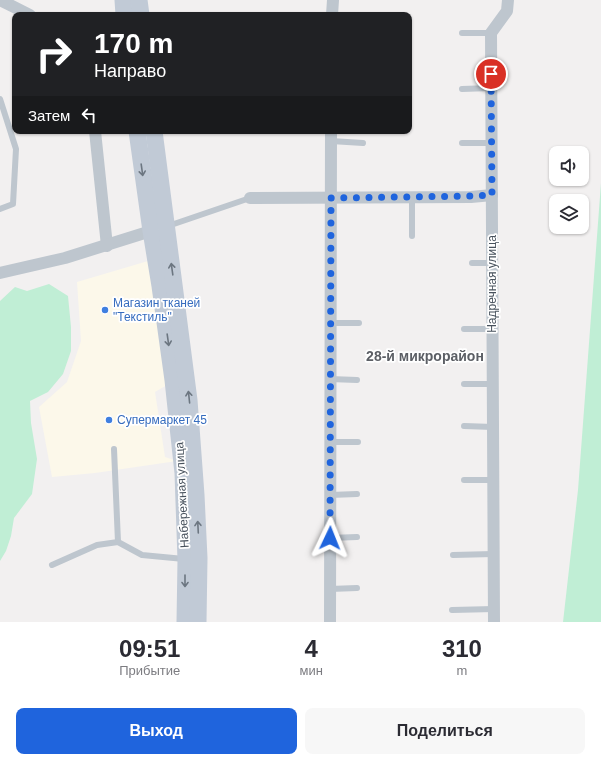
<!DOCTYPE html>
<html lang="ru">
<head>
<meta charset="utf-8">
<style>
	body { margin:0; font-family:Arial,sans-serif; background:#f7f7f7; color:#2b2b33; height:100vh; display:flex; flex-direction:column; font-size:15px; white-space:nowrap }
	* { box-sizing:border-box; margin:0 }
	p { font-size:13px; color:#7c7c81 }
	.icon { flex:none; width:22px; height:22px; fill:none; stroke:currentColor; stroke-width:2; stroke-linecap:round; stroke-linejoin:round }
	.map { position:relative; height:622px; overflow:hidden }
	.sheet { display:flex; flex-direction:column; background:#fff; flex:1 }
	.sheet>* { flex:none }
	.hud { position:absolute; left:12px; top:12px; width:400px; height:122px; border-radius:8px; box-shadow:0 1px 3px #0004; background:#202124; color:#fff; overflow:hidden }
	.controls { position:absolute; left:549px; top:146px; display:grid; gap:8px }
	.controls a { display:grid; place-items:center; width:40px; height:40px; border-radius:8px; background:#fff; box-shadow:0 1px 3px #0004; font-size:20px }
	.pin { position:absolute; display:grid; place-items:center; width:34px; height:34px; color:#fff; margin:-17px; border:2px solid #fff; border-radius:50%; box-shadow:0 1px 4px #0007 }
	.me { position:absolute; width:44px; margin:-22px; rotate:2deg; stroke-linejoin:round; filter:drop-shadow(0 0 3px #0008) }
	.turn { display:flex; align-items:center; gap:14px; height:84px; padding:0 16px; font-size:18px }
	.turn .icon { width:52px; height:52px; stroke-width:2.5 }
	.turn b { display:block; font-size:28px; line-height:34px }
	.then { display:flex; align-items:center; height:38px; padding:0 16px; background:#0003; gap:8px; font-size:15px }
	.eta { display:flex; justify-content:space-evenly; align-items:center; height:68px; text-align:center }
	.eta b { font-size:24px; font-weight:600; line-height:28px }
	.button { display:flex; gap:8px; margin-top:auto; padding:8px 16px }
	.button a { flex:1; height:46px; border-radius:8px; background:#1f64dd; color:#fff; font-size:16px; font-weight:600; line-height:46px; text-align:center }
	.button a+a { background:#f7f7f7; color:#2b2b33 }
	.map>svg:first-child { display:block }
	.commercial { fill:#fcf8ea }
	.green { fill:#c0eed5 }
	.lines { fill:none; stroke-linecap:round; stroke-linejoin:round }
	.service { stroke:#bec6ce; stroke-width:6 }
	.minor { stroke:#bec6ce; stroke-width:12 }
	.secondary { stroke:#c1cad6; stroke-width:17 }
	.oneway { stroke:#6c7681 }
	.route { stroke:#1f64dd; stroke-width:7; stroke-dasharray:0 12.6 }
	.shop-dot { fill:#3f7fe0; stroke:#fff; stroke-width:1.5 }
	.labels { text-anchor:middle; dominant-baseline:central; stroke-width:3.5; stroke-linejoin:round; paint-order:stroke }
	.street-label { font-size:12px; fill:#48525d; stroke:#fff }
	.shop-label { font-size:12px; fill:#366cbe; stroke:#fff; text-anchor:start }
	.quarter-label { font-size:14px; font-weight:bold; fill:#5c5f65; stroke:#fff }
</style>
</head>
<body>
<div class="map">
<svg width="601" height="622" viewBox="0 0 601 622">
	<rect width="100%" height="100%" fill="#f2f0f0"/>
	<polygon class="commercial" points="148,261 167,385 155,392 165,457 177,461 95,473 52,477 39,407 67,382 81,341 77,282"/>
	<g class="green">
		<polygon points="601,183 601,622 563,622 578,490"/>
		<polygon points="49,284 68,296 71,327 71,351 63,374 48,392 30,401 31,423 37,459 32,494 14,518 11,536 6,551 0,561 0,301 15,287 27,291"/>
	</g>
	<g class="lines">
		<g class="service">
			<polyline points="462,33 491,33"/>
			<polyline points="462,89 491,88"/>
			<polyline points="0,99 16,149 13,204 0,209"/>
			<polyline points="331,141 363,143"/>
			<polyline points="462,143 492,143"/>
			<polyline points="168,226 250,198"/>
			<polyline points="412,236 412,197"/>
			<polyline points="472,263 492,263"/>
			<polyline points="331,323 359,323"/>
			<polyline points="464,329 493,329"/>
			<polyline points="330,379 357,380"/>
			<polyline points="464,384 493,384"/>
			<polyline points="464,426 493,427"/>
			<polyline points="330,442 358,442"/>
			<polyline points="114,449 118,542"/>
			<polyline points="464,480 493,480"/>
			<polyline points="330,495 357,494"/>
			<polyline points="330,538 357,537"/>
			<polyline points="453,555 493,554"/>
			<polyline points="52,565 97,545 118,542 142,555 184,559"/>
			<polyline points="330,589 357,588"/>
			<polyline points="452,610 494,609"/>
		</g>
		<g class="minor">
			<polyline points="0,0 30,15"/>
			<polyline points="332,15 333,0"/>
			<polyline points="95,131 107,246"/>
			<polyline points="250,198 471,197 492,195"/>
			<polyline points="0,273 65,258 151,231"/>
			<polyline points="330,622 331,131"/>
			<polyline points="494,622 491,33 507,11 508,0"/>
		</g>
		<g class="secondary">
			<polyline points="123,0 124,15"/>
			<polyline points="139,0 141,15"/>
			<polyline points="137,131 151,231 160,286 173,380 183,473 186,560 185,622"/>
			<polyline points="154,131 189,400 196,495 199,558 198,622"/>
		</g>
	</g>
	<defs><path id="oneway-shaft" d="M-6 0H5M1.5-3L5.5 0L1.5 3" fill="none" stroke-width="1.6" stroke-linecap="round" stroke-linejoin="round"/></defs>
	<g class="oneway">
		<use href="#oneway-shaft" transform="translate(142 170) rotate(82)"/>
		<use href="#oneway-shaft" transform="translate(172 269) rotate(-98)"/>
		<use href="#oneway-shaft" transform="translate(168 340) rotate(82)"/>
		<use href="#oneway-shaft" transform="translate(189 397) rotate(-96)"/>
		<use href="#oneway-shaft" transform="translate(198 527) rotate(-93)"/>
		<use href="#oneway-shaft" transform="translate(185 581) rotate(90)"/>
	</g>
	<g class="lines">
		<polyline class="route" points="330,538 331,198 471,196 492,195 491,74"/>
	</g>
	<g class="shop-dot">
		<circle cx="105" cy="310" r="4"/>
		<circle cx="109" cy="420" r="4"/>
	</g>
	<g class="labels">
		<g class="street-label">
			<text transform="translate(492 284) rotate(-90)">Надречная улица</text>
			<text transform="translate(182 495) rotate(-93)">Набережная улица</text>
		</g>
		<g class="shop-label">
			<text x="113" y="303">Магазин тканей<tspan x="113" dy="14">"Текстиль"</tspan></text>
			<text x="117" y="420">Супермаркет 45</text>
		</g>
		<g class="quarter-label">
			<text x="425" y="356">28-й микрорайон</text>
		</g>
	</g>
</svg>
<div class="controls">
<a><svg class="icon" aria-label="sound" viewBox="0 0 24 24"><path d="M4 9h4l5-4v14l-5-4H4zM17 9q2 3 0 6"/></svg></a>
<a><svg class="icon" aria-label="layers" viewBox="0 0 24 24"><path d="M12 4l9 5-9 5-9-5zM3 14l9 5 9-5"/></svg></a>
</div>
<div class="pin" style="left:491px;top:74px;background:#d93025"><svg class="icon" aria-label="arrive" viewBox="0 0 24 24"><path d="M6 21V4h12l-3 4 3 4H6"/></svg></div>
<svg class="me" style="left:330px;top:538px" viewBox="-20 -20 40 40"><path d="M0-17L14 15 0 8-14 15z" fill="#1f64dd" stroke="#fff" stroke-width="4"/></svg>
<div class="hud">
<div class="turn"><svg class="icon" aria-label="right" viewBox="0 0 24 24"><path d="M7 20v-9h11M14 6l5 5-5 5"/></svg><div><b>170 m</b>Направо</div></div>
<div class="then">Затем<svg class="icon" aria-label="left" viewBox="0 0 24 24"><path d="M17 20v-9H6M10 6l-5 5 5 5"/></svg></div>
</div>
</div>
<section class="sheet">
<div class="eta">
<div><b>09:51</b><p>Прибытие</p></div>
<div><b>4</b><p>мин</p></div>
<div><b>310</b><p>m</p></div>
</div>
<div class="button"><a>Выход</a><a>Поделиться</a></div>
</section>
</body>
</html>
